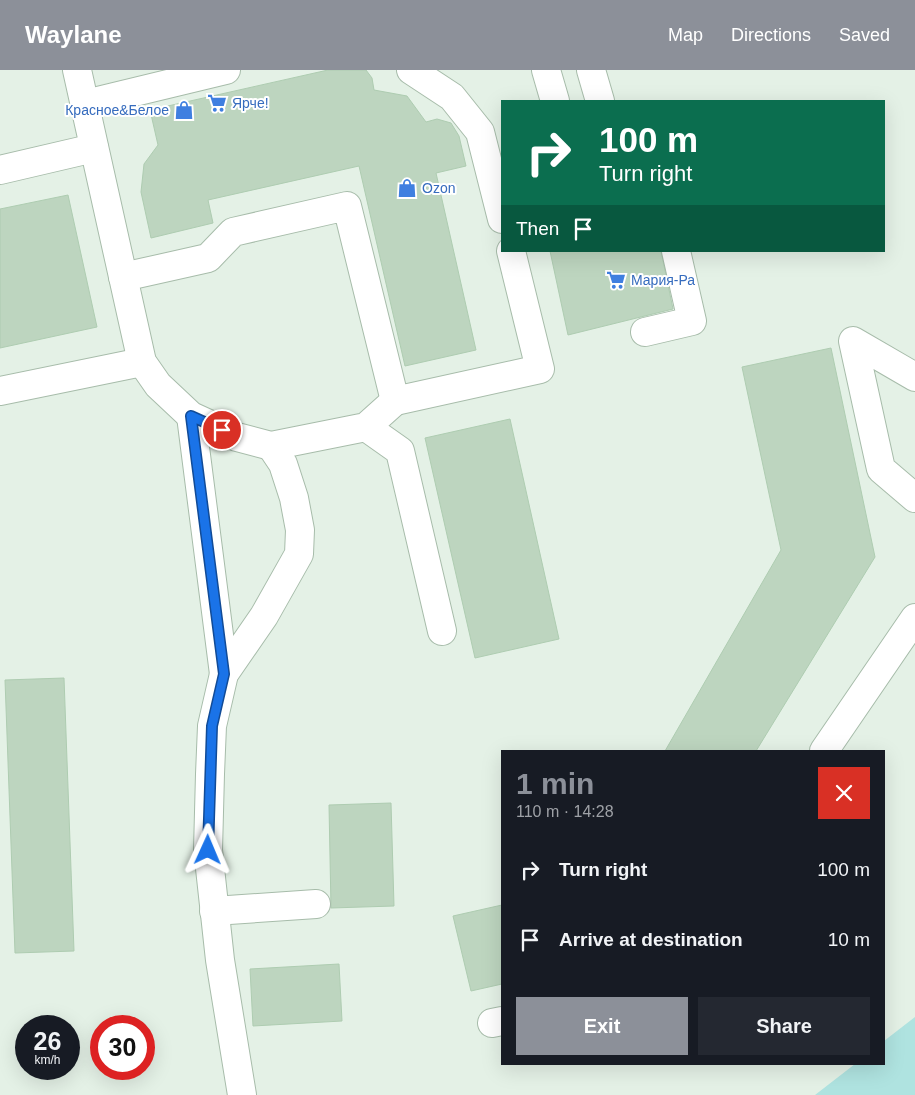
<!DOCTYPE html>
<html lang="en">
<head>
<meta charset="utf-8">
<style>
	body { margin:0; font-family:Helvetica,sans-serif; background:#242831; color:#f1f3f6; height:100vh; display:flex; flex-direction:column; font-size:19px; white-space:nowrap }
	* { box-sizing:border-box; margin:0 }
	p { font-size:16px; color:#9ea1a6 }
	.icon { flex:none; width:28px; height:28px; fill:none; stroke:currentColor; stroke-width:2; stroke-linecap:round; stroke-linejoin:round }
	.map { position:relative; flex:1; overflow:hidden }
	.panel { position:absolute; left:501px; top:680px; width:384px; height:315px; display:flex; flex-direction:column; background:#171b24; border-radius:0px; box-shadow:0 5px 20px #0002 }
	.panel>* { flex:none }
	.hud { position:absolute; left:501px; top:30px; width:384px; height:152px; border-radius:0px; box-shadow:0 5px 20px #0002; background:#0b6e4f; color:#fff; overflow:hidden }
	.speed { position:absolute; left:15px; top:945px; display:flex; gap:10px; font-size:25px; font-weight:700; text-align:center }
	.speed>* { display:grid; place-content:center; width:65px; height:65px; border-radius:50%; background:#171b24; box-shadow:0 5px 20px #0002; line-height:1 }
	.speed small { font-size:12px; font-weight:400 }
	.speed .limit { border:8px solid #d22; background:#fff; color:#111 }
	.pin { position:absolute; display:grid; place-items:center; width:42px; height:42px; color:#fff; margin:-21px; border:2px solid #fff; border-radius:50%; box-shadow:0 1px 5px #0007 }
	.me { position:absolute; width:55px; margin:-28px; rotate:1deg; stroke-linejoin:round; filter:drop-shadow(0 0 4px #0008) }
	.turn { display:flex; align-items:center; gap:18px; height:105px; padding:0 15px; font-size:22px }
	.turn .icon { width:65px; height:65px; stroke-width:2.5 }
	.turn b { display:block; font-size:35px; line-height:42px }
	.then { display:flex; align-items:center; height:48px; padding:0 15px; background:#0003; gap:10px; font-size:19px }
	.round { display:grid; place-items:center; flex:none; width:52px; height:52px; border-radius:0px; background:#242831 }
	.head { display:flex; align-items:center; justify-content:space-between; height:85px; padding:0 15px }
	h1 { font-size:30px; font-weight:800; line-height:38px; color:#8c9099 }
	.primary-button { display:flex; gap:10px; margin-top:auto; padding:10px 15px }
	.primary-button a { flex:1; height:58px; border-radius:0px; background:#8c9099; color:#fff; font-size:20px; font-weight:800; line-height:58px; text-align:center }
	.primary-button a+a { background:#242831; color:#f1f3f6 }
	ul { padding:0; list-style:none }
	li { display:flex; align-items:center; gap:15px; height:70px; padding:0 15px }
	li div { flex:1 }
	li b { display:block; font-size:19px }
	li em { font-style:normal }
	header { display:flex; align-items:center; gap:30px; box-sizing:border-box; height:70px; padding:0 25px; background:#8c9099; color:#fff }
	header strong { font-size:24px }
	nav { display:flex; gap:28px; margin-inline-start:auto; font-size:18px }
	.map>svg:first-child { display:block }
	.green { fill:#afe3e0 }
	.building { fill:#bdd5bf; stroke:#aeccb1 }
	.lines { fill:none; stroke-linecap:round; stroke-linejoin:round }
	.minor-casing { stroke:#a7bcaa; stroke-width:30 }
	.minor { stroke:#fff; stroke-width:28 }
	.route-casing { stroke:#114b97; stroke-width:12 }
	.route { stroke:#1a73e8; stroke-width:9 }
	.labels { text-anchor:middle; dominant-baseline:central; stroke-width:4; stroke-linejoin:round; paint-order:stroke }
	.shop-label { font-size:14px; fill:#366cbe; stroke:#fff; text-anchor:start }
</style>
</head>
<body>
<header>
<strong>Waylane</strong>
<nav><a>Map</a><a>Directions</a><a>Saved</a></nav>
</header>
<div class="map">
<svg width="915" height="1025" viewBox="0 0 915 1025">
	<rect width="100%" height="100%" fill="#e4f1e6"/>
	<polygon class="green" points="915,947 915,1025 815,1025 855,994 884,994 884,971"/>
	<g class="building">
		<polygon points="328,0 366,0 372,8 374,20 407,26 426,52 437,49 451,53 459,66 466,96 436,103 476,280 405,296 359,96 208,130 213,153 151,168 141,122 144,94 158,75 150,40"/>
		<polygon points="68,125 97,257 0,278 0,139"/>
		<polygon points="550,181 661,181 673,239 568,265"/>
		<polygon points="831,278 875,487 756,681 665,681 781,480 742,297"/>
		<polygon points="510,349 559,569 475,588 425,368"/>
		<polygon points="64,608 74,881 15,883 5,610"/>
		<polygon points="391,733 394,836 331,838 329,735"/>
		<polygon points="502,835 502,914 471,921 453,846"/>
		<polygon points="339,894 342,951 253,956 250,899"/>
	</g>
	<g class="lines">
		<g class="minor-casing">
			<g id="minor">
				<polyline points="77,0 142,292 158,315 191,346 237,367 271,376 366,357 395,331"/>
				<polyline points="411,0 452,27 480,62 502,149"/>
				<polyline points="546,0 555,31"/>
				<polyline points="591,0 600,31"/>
				<polyline points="85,34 226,0"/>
				<polyline points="0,100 94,78"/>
				<polyline points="123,207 208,188 233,162 347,136 395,331 540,299 511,181"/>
				<polyline points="645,262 692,251 676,181"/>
				<polyline points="915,307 853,271 881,399 915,428"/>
				<polyline points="0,321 142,292"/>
				<polyline points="191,346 224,604"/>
				<polyline points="366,357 400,381 442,561"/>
				<polyline points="824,681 915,548"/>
				<polyline points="214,841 316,834"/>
				<polyline points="492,953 502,951"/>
				<polyline points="242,1025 220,890 208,780 210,704 212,656 224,604 264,546 299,484 300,460 294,428 283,394 271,376"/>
			</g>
		</g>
		<use href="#minor" class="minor"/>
	</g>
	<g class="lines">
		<g class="route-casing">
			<polyline id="route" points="208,780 212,656 224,604 191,346 222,360"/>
		</g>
		<use href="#route" class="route"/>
	</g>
	<defs>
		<g id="supermarket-bare" transform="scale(1.5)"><path d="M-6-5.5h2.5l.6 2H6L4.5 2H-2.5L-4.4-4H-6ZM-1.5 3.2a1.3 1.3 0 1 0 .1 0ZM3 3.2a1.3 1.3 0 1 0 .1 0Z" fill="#3f7fe0" stroke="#fff" stroke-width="2.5" paint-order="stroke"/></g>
		<g id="shop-bare" transform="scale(1.5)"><path d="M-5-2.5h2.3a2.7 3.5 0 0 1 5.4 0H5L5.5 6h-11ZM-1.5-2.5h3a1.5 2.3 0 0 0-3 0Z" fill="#3f7fe0" stroke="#fff" stroke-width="2.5" paint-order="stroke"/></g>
	</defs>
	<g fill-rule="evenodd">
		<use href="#supermarket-bare" x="217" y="33"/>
		<use href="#shop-bare" x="184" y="40"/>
		<use href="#shop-bare" x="407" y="118"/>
		<use href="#supermarket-bare" x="616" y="210"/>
	</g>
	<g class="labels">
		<g class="shop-label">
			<text x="232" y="33">Ярче!</text>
			<text x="169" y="40" text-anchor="end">Красное&amp;Белое</text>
			<text x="422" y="118">Ozon</text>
			<text x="631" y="210">Мария-Ра</text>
		</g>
	</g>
</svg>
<div class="speed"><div>26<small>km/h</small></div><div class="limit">30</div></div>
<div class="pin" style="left:222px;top:360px;background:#d93025"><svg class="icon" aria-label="arrive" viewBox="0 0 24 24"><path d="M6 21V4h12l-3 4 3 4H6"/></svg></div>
<svg class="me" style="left:208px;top:780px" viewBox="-20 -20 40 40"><path d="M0-17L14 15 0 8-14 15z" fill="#1a73e8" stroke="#fff" stroke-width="4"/></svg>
<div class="hud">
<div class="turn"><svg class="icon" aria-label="right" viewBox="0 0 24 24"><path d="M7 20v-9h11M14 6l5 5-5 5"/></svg><div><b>100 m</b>Turn right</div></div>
<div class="then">Then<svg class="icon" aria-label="arrive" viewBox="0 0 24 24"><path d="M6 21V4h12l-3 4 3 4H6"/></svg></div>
</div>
<section class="panel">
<div class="head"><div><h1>1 min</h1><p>110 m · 14:28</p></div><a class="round" style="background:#d93025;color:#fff"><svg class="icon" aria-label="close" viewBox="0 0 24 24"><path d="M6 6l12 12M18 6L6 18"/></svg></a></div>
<ul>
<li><svg class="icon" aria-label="right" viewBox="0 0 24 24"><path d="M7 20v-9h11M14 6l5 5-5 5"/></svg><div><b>Turn right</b></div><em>100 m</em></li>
<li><svg class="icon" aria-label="arrive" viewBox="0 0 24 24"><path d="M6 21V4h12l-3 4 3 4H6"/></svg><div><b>Arrive at destination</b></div><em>10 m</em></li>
</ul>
<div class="primary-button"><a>Exit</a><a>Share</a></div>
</section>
</div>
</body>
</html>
